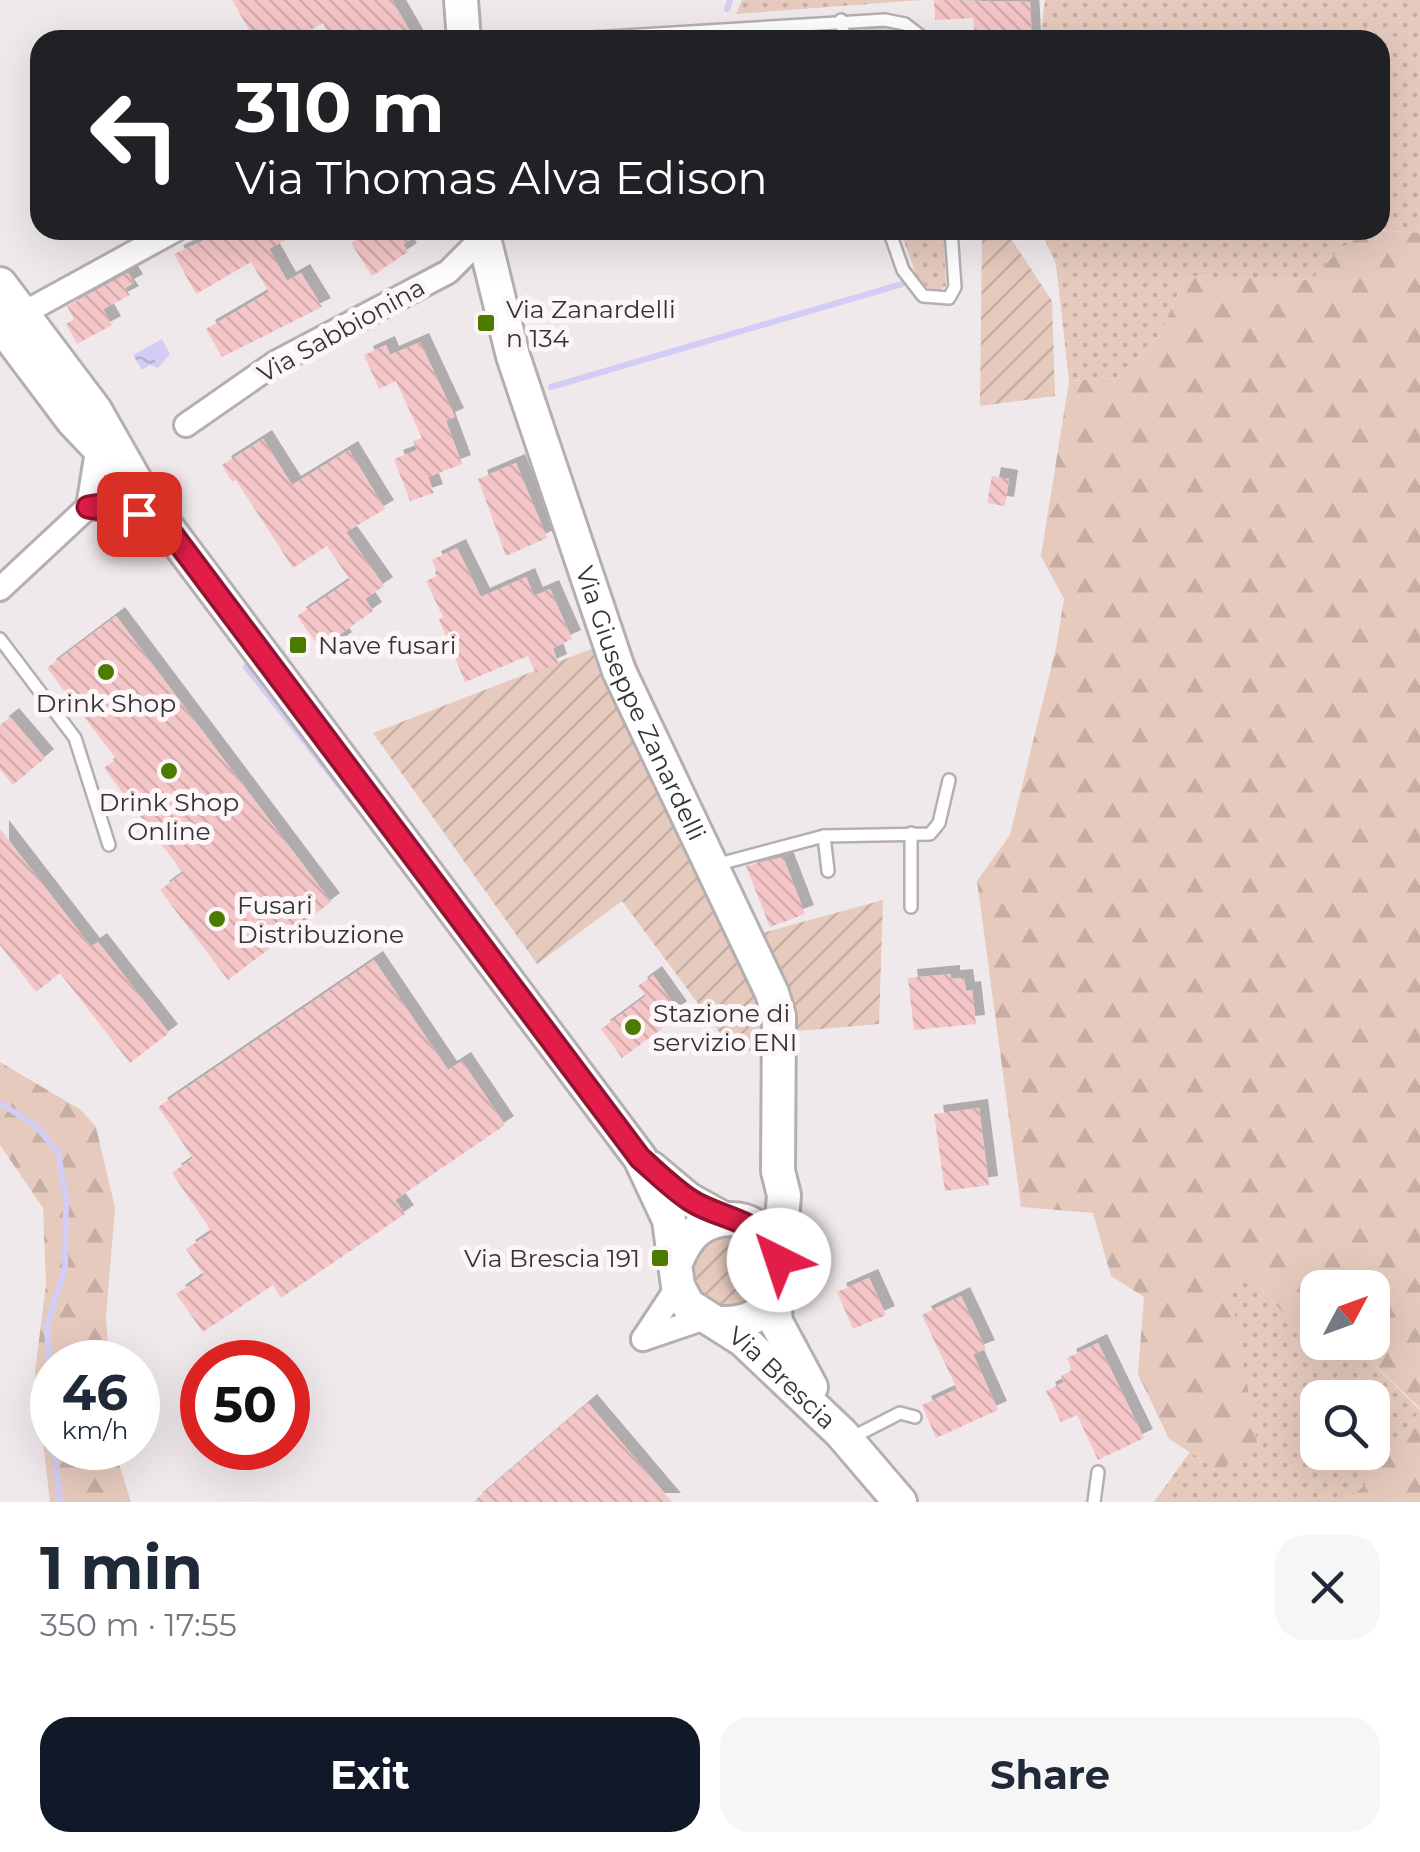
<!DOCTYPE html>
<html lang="en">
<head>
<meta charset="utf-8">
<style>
	body { margin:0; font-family:Montserrat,sans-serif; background:#f6f6f7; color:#1f2937; height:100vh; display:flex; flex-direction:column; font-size:38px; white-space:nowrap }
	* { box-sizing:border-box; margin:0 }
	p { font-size:32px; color:#747a83 }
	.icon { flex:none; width:55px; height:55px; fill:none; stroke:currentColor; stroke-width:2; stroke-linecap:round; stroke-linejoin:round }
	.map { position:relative; height:1502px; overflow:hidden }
	.drawer { display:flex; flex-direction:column; background:#fff; flex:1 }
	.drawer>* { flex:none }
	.top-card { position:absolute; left:30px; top:30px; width:1360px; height:210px; border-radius:30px; box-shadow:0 10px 40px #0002; background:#202124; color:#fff; overflow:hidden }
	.needle { width:65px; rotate:49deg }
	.controls { position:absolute; left:1300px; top:1270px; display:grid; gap:20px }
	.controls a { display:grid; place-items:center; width:90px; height:90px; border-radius:20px; background:#fff; box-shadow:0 10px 40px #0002; font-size:50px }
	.speed { position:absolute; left:30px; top:1340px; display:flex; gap:20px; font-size:50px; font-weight:700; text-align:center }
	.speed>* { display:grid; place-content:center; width:130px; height:130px; border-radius:50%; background:#fff; box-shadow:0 10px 40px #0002; line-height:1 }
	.speed small { font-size:25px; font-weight:400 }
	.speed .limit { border:15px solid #d22; background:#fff; color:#111 }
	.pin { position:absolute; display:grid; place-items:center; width:85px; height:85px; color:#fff; margin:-42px; border-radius:20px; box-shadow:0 5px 15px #0006 }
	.me { position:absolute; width:110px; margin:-55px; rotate:319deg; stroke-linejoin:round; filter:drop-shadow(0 0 8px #0008) }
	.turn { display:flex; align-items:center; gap:35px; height:210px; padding:0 40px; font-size:45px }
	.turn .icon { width:130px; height:130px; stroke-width:2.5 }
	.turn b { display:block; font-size:70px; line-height:85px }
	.round { display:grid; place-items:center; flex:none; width:105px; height:105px; border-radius:30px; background:#f6f6f7 }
	.overview { display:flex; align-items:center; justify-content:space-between; height:170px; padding:0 40px }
	h1 { font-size:60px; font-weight:700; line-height:75px }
	.primary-button { display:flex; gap:20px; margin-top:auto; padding:20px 40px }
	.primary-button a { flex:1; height:115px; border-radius:30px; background:#111827; color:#fff; font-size:40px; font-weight:700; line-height:115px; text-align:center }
	.primary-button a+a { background:#f6f6f7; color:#1f2937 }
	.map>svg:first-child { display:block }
	.grass { fill:url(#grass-dots); fill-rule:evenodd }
	.forest { fill:url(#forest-firs) }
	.garden { fill:url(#garden-furrows) }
	.water { fill:url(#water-ripples) }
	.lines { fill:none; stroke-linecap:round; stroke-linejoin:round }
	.stream { stroke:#d2cdf4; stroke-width:6 }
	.building { fill:url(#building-back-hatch); filter:url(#shadow) }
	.lane-casing { stroke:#b6afb2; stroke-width:16 }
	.street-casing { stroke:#b6afb2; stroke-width:28 }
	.secondary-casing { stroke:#b6afb2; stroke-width:38 }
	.lane { stroke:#fff; stroke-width:11 }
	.street { stroke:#fff; stroke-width:22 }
	.secondary { stroke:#fff; stroke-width:32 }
	.route-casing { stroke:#92132f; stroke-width:25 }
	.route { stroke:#e11d48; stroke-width:18 }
	.poi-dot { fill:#4d7b00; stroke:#fdf6f9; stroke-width:4 }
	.labels { text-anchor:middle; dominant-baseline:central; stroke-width:10; stroke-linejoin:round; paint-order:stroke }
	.poi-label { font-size:25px; fill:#353334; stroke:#fdf6f9; text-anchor:start }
	.street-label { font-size:25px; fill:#353334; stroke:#fdf6f9 }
</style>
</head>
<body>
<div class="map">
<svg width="1420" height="1502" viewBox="0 0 1420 1502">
	<defs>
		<pattern id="grass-dots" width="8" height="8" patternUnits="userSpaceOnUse" patternTransform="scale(2.5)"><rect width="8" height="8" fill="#e6cabe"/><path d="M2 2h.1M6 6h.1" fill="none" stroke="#c6aea4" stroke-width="1.8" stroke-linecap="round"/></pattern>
		<pattern id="forest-firs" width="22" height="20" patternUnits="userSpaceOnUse" patternTransform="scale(2.5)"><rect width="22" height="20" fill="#e6cabe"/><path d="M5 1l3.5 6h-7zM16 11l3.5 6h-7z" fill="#c6aea4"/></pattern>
		<pattern id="garden-furrows" width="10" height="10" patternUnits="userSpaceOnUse" patternTransform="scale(2.5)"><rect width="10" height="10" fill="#e6cabe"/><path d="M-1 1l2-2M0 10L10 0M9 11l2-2" fill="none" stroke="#c6aea4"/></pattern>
		<pattern id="water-ripples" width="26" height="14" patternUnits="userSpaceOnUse" patternTransform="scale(2.5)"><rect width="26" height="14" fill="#d2cdf4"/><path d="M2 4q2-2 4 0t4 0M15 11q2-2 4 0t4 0" fill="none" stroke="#b5b0d2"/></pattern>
		<pattern id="building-back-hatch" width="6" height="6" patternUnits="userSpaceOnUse" patternTransform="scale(2.5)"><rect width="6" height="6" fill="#f5c6c7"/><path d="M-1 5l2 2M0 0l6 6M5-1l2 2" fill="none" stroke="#d3abac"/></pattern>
		<filter id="shadow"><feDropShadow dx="9" dy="-9" stdDeviation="0" flood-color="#0004"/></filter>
	</defs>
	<rect width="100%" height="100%" fill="#f0e9ec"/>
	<g class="grass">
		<polygon points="742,0 921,0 736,14"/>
		<polygon points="1045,0 1420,0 1420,233 1377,230 1380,40 1040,40"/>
		<polygon points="884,25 897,28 912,40 854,40 857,31"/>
		<polygon points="900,230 943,230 946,286 934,293 918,279"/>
		<polygon points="1040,230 1370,230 1340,249 1311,280 1186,276 1159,336 1116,378 1069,381 1056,264"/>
		<path d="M 1251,1279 L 1299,1329 L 1317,1335 L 1318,1342 L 1357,1348 L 1420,1410 L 1365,1485 L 1345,1502 L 1154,1502 L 1190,1452 L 1218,1470 L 1234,1330 L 1228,1280 ZM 1318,1398 L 1372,1398 L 1372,1452 L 1318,1452 Z"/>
	</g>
	<g class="forest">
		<polygon points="1370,230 1420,233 1420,1408 1357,1348 1341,1343 1372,1342 1372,1288 1318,1288 1317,1335 1299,1329 1251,1279 1229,1280 1257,1443 1218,1470 1169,1439 1138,1374 1144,1297 1111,1276 1093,1213 1021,1207 977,881 1010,835 1056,648 1064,599 1041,556 1069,381 1116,378 1159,336 1186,276 1311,280 1340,249"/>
		<polygon points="0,1062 81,1110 96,1127 115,1208 106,1318 109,1362 52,1362 52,1448 114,1448 131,1502 50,1502 35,1372 46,1284 43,1208 0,1145"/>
		<polygon points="1420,1410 1420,1502 1345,1502 1365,1485"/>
	</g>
	<g class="garden">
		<polygon points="986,230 1008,234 1052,301 1055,396 980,406 982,233"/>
		<polygon points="625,636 755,935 883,900 879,1024 797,1031 737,1056 622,901 537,964 373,733"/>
		<circle cx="729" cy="1272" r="35"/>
	</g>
	<polygon class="water" points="162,339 170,354 158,368 150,365 142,370 133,355"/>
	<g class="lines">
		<g class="stream">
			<polyline points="727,9 730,0"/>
			<polyline points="551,387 902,284"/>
			<polyline points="246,667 368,822"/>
			<polyline points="0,1103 36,1126 58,1152 66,1199 65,1269 47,1326 52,1418"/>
			<polyline points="54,1448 60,1502"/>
		</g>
	</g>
	<g class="building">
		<polygon points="232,0 392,0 415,40 332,40 323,23 293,40 255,40"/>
		<polygon points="934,0 1030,2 1032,40 975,40 973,18 935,20"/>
		<polygon points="227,230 303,230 269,249 287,281 301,273 322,307 222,357 206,329 269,292 251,262 196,294 174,254"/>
		<polygon points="371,230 427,230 403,244 408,252 372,276 351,243"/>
		<polygon points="128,273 134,283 125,288 130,295 103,309 112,325 77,344 66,324 74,319 67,306"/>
		<polygon points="420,342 455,417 446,421 462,464 428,477 434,493 410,501 394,459 417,450 413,441 422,438 396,381 379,389 364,355 386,345 390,355"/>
		<polygon points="263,439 292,485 349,450 385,509 346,532 384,586 365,599 373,611 339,635 343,641 324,654 297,616 350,580 327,546 293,568 236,480 232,482 222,465"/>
		<polygon points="516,463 547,538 506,556 478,479"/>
		<polygon points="992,476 1009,479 1005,506 987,503"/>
		<polygon points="457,548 481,597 526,577 534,596 550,589 572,639 553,648 558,663 536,673 528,656 465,682 439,619 443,617 426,581 438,575 432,560"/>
		<polygon points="116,616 331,902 228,980 160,890 183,873 104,768 116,759 47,668"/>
		<polygon points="10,717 45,758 13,785 0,769 0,725"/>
		<polygon points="0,829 91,947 98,942 169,1033 130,1063 60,973 36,992 0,945"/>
		<polygon points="783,857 805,914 770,927 746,866"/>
		<polygon points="374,960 448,1070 462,1061 505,1125 395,1200 405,1214 281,1298 273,1285 203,1332 176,1294 204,1275 186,1249 212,1232 172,1173 193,1158 158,1107"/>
		<polygon points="951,974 951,979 964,978 966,991 972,990 976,1024 914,1030 908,978"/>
		<polygon points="653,975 678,1010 665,1020 668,1024 622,1058 601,1029 646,996 638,986"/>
		<polygon points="979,1108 989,1185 945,1191 934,1114"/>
		<polygon points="869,1278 886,1315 853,1329 837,1292"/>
		<polygon points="961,1296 986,1349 973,1354 998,1410 936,1438 922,1405 957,1389 922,1315"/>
		<polygon points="1098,1343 1144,1438 1098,1460 1077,1415 1061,1422 1046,1391 1064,1382 1061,1376 1072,1370 1067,1358"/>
		<polygon points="588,1403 672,1502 473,1502 538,1446"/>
	</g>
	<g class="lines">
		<g class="lane-casing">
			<g id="lane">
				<polyline points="841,20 845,40"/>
				<polyline points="558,40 885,20 905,24 926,40"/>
				<polyline points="889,230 903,270 923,296 949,298 955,287 951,230"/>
				<polyline points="0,639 75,738 109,845"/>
				<polyline points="911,833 911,907"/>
				<polyline points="824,836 828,871"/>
				<polyline points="715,865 824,836 930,834 939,823 949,780"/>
				<polyline points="851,1438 900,1413 915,1417"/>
				<polyline points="1094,1502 1098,1472"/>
			</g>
		</g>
		<g class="street-casing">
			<g id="street">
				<polyline points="22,314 175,230"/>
				<polyline points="186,425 275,363 448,272 483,237"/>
				<polyline points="88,507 139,514 157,531"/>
				<polyline points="88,507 97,451"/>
				<polyline points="0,589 88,507 102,503"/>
				<polyline points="643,1339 705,1318"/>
				<polyline points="643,1339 678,1286"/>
			</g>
		</g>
		<g class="secondary-casing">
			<g id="secondary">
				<polyline points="461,0 464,40"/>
				<path id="s1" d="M 482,230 L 513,356 L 619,671 L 772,993 L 779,1016 L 778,1171 L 784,1195 L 779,1259"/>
				<path id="s2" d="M 0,284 L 95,410 L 145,498 L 640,1158 L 669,1220 L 678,1286 L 688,1305 L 743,1340 L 841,1433 L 900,1502"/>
				<polyline points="0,324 73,421 110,460"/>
				<polyline points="651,1168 688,1199 724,1219"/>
				<path d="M 678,1258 C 686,1240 696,1226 716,1221 C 790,1203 809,1325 722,1323"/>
				<polyline points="774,1298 776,1322 811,1387"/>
			</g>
		</g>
		<use href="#lane" class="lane"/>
		<use href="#street" class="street"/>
		<use href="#secondary" class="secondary"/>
	</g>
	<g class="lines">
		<g class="route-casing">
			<path id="route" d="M 139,514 L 88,507 L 145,498 L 640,1158 C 656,1172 672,1188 690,1200 C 722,1221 765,1218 779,1260"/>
		</g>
		<use href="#route" class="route"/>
	</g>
	<g class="poi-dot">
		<rect x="476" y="313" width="20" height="20" rx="5"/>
		<rect x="288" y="635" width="20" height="20" rx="5"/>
		<circle cx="106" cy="672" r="10"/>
		<circle cx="169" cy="771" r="10"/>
		<circle cx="217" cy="919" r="10"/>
		<circle cx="633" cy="1027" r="10"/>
		<rect x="650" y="1248" width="20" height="20" rx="5"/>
	</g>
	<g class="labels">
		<g class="poi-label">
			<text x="506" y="309">Via Zanardelli<tspan x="506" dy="29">n 134</tspan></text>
			<text x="318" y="645">Nave fusari</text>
			<text x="106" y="703" text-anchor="middle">Drink Shop</text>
			<text x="169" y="802" text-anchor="middle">Drink Shop<tspan x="169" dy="29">Online</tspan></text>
			<text x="237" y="905">Fusari<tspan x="237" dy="29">Distribuzione</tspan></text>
			<text x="653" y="1013">Stazione di<tspan x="653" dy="29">servizio ENI</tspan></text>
			<text x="640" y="1258" text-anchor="end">Via Brescia 191</text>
		</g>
		<g class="street-label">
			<text transform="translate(341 330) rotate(-29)">Via Sabbionina</text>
			<text stroke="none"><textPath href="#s1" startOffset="500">Via Giuseppe Zanardelli</textPath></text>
			<text stroke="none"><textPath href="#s2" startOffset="1360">Via Brescia</textPath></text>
		</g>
	</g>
</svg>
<div class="controls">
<a><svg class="needle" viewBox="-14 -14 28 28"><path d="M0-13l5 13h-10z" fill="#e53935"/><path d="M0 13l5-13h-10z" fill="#747a83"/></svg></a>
<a><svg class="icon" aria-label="search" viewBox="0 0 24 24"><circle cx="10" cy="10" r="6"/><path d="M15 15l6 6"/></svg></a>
</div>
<div class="speed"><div>46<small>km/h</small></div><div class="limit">50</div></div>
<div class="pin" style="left:139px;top:514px;background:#d93025"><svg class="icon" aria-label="arrive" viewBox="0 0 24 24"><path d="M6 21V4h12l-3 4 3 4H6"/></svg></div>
<svg class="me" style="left:779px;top:1260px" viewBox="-20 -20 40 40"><circle r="19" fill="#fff"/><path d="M0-13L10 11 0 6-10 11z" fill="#e11d48"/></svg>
<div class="top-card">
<div class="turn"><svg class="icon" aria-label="left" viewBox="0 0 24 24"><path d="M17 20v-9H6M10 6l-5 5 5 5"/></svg><div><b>310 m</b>Via Thomas Alva Edison</div></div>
</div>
</div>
<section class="drawer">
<div class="overview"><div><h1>1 min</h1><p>350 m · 17:55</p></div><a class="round"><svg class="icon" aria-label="close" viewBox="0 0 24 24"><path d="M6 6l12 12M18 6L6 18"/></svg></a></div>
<div class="primary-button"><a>Exit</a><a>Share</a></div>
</section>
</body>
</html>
